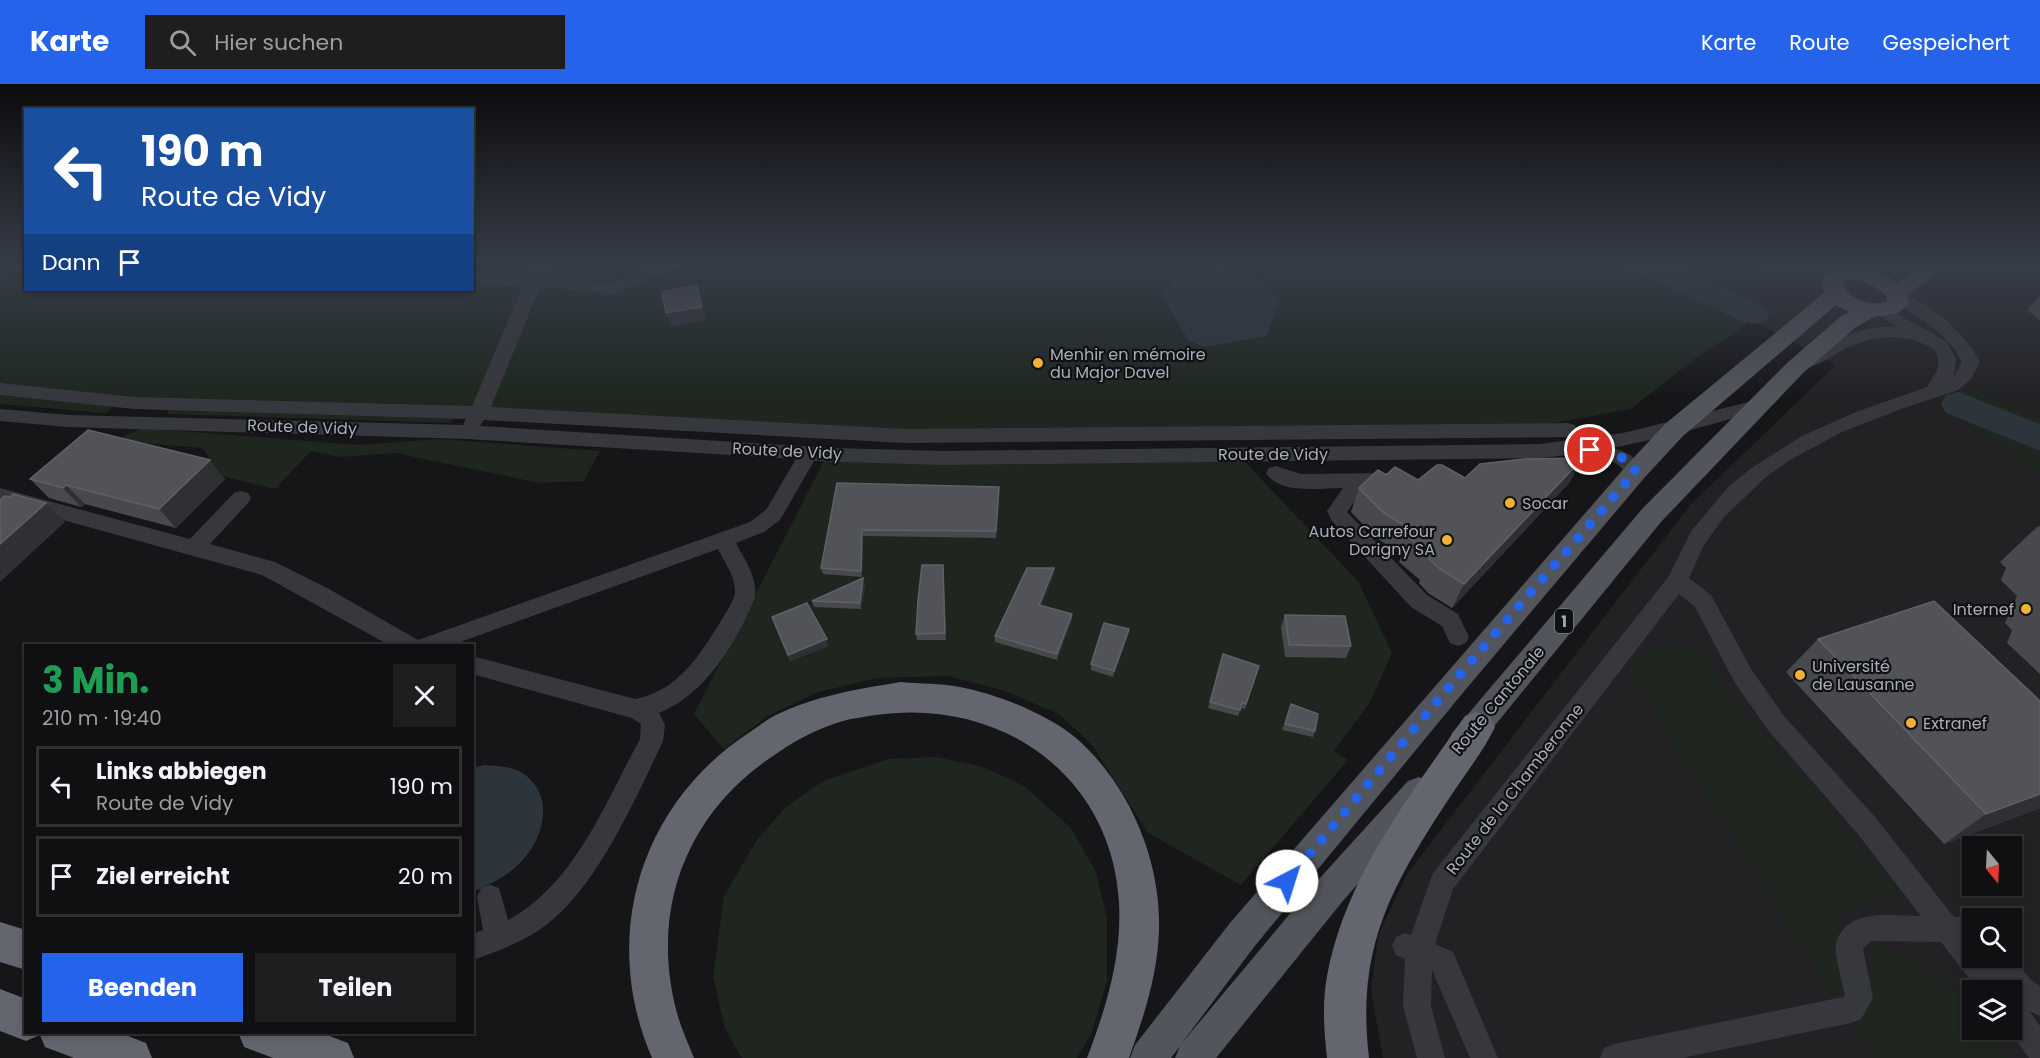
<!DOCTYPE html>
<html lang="de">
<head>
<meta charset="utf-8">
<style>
	body { margin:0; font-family:Poppins,sans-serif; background:#1e1e20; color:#f1f3f6; height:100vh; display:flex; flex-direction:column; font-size:22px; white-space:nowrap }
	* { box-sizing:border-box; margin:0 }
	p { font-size:20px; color:#9c9d9f }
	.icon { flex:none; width:33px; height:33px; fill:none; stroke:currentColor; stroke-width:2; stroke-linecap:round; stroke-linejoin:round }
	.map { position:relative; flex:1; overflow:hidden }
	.details { position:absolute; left:24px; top:560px; width:450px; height:390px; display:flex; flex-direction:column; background:#101012; border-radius:0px; box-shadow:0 3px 9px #0003,0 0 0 2px #303032 }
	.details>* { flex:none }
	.hud { position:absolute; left:24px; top:24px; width:450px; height:183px; border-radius:0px; box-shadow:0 3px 9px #0003,0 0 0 2px #303032; background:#1a4fa0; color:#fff; overflow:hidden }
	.needle { width:39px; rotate:162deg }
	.tools { position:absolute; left:1962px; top:752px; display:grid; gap:12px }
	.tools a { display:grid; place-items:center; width:60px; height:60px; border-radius:0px; background:#101012; box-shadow:0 3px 9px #0003,0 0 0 2px #303032; font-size:30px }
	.pin { position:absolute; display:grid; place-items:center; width:51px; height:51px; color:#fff; margin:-26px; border:3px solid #fff; border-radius:50%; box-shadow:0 2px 6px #0007 }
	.me { position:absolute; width:66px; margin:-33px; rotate:40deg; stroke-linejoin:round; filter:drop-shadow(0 0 4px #0008) }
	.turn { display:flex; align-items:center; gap:21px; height:126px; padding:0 18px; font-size:27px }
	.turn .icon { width:78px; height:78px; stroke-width:2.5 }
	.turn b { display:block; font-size:42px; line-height:51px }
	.then { display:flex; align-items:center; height:57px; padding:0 18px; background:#0003; gap:12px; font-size:22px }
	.round { display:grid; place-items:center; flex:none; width:63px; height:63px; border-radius:0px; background:#1e1e20 }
	.overview { display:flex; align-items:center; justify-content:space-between; height:102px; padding:0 18px }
	h1 { font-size:36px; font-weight:700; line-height:45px; color:#1e9e55 }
	.action { display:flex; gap:12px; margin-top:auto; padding:12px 18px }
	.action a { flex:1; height:69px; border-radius:0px; background:#2563eb; color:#fff; font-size:24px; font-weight:700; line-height:69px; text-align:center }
	.action a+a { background:#1e1e20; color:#f1f3f6 }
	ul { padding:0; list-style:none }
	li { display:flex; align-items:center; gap:18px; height:81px; margin:0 12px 9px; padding:0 6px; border:3px solid #303032; border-radius:0px }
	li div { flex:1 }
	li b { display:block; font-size:22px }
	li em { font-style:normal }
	header { display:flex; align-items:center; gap:36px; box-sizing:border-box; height:84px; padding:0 30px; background:#2563eb; color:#fff }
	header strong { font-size:28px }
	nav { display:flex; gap:33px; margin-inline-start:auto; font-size:21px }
	.search { width:420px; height:54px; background:#1e1e20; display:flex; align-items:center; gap:15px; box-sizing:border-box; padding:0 21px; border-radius:0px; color:#9c9d9f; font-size:22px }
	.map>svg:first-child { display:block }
	.built { fill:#222225; fill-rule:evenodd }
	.green { fill:#1e261f }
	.water { fill:#2c353c }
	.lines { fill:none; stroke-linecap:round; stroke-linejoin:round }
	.river { fill:#2c353c; fill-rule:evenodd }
	.minor { fill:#37383d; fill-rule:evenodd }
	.major { fill:#53555c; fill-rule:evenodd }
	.highway { fill:#63666e; fill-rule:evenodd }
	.wall { fill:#47494d }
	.shaded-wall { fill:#2f3033 }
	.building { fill:#525359; stroke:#5f6168; stroke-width:1.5 }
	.route { stroke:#2563eb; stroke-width:10; stroke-dasharray:0 18 }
	.poi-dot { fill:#f2b134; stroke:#111113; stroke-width:2 }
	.labels { text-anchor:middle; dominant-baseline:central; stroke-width:4.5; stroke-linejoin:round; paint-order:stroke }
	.shield { fill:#111113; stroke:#7b7e86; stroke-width:1.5 }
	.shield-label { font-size:15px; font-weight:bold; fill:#a8adb8 }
	.poi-label { font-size:16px; fill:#a8adb8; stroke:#111113; text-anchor:start }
	.street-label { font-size:16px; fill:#a8adb8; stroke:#111113 }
</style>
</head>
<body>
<header>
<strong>Karte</strong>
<div class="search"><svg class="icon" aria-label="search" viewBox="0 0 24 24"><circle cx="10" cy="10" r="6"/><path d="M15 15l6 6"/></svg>Hier suchen</div>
<nav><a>Karte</a><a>Route</a><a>Gespeichert</a></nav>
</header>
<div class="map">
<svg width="2040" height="974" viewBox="0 0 2040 974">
	<rect width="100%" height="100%" fill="#161618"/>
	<path class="built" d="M 1645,179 L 2040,179 L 2040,974 L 1383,974 L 1371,907 L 1378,852 L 1407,790 L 1691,420 L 1836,281 ZM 1972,762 L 2012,762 L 2012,801 L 1972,801 ZM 1972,834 L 2012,834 L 2012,873 L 1972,873 ZM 1972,906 L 2012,906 L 2012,945 L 1972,945 Z"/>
	<g class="green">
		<polygon points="0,179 25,179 26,206 472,206 473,179 1773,179 1735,203 1740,206 1745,226 1753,230 1747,235 1745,242 1697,273 1631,325 1526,344 936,349 462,324 450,339 167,330 174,315 125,313 106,329 0,320"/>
		<polygon points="1974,306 2040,334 2040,388 1938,320"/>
		<polygon points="142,344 358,361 439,355 600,367 584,397 540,399 395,369 341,373 311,367 275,405 222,392 202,364 114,357"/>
		<polygon points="824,377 1245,378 1358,497 1392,569 1370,618 1334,667 1348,676 1241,801 1148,749 1093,662 1059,630 1005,607 948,592 877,594 818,608 768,632 724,665 694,630"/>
		<polygon points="1653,560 1706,566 1730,612 1897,806 1843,828 1834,838 1844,869 1851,902 1844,909 1833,911 1628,587"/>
		<polygon points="936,673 984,683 1024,702 1070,743 1096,788 1107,835 1107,897 1092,948 1077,974 742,974 725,945 713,892 724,812 757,756 786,723 823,697 889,675"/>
		<path d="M 1875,859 C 1898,871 1959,899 1971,922 C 1974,928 1972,938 1972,945 L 1988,945 L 2009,974 L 1873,974 L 1853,942 L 1864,922 Z"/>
	</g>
	<g class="water">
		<polygon points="1223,187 1257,194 1279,218 1267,252 1205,263 1189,257 1162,212 1176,192"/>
		<path d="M 484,681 C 498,682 513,682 524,690 C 556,713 543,756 520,779 C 506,793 490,800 473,808 L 473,684 Z"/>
	</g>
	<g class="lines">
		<g class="river">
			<polygon points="1627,179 1669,179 1765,223 1770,230 1765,237 1753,240 1741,237 1632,186"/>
			<polygon points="1959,308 2040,340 2040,367 1946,329 1941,320 1946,311"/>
		</g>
		<g class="minor">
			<path d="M 533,179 L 549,179 L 544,193 L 611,200 L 659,179 L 682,179 L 680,182 L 613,210 L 540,203 L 491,323 L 905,345 L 1568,339 L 1575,341 L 1577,346 L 1575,351 L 1568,353 L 905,359 L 484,336 L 480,342 L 834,364 L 943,367 L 1540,360 L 1623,349 L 1757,316 L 1764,318 L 1766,322 L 1764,326 L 1676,350 L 1613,364 C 1627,368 1638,374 1646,387 L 1643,392 C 1628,396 1626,385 1615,379 C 1593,365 1564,372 1540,374 L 943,381 L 814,377 L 780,436 L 764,448 L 736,459 C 744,475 760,496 754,516 C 735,560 706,610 659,629 L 665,641 L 663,657 C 636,714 597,803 546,841 C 524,858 498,867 472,876 L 472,850 L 483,846 L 477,813 L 481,804 L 490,801 L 499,804 L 508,836 C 575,800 605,719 640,655 L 641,640 L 632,634 L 472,590 L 472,572 L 635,615 C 678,607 699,572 721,537 C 726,528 734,518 735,508 C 736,494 724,477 718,465 L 452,561 L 389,561 L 262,491 L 23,425 L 7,438 L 0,441 L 0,422 L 3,419 L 0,418 L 0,404 L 190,455 L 234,409 L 241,407 L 248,409 L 251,414 L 248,419 L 210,460 L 275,478 L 329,505 L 418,556 L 750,438 L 766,426 L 796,375 L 467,355 L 68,343 L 0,337 L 0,325 L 68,331 L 463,341 L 466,335 L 134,325 L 0,311 L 0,299 L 134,313 L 472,322 L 523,202 L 472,202 L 472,192 L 527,192 Z"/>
			<path d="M 1899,209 C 1930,217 1966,250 1980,278 L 1971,295 L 1958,306 L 1904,324 L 1842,348 L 1790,376 L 1766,393 L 1724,433 L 1704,461 L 1689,494 L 1711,511 L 1751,585 L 1784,632 L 1875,733 L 1954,833 L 1974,834 L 1972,873 L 2012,872 L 2030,895 L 2040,902 L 2040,932 L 2029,927 L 2040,942 L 2040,974 L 2029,974 L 2008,945 L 2012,945 L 2012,906 L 1978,906 L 1941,858 L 1872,857 L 1863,864 L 1873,914 L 1861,935 L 1851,939 L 1682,974 L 1600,974 L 1604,964 L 1614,960 L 1843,913 L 1845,911 C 1842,898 1834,871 1836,860 C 1845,823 1893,832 1921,832 L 1857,749 L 1768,646 L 1735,599 L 1695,523 L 1679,510 L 1453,805 L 1435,860 L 1453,868 L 1498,974 L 1470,974 L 1432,886 L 1431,922 L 1445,974 L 1417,974 L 1403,922 L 1405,875 L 1396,871 L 1392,862 L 1396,853 L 1405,849 L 1411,851 L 1433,789 L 1669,492 L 1692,446 L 1730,401 L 1753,383 L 1802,352 L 1856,328 L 1927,303 L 1938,285 L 1938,274 L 1935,266 C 1904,247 1872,251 1841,267 C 1830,273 1819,281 1807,284 L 1801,282 L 1798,278 L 1801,274 C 1831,258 1861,240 1896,243 L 1874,227 L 1877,223 L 1883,222 L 1947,258 L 1956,274 L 1954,292 L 1962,278 C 1948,249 1920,234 1893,218 L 1891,214 L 1893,210 Z"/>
			<path d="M 1276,382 L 1301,390 L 1395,389 L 1402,391 L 1405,396 L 1402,401 C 1369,411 1372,392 1347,428 L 1427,511 L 1458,530 L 1469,553 L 1466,559 L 1458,562 L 1450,559 L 1442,542 L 1411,523 L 1332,437 L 1327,427 L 1343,404 C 1321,404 1279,411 1266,389 L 1269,384 Z"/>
		</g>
		<path class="major" d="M 1927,179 L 1952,179 L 1907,211 L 1909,220 L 1898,229 L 1874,233 L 1856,243 L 1803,289 L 1661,438 L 1474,667 L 1463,671 L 1452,667 L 1448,658 L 1452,649 L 1643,424 L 1787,279 L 1840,233 L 1849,228 L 1836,221 L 1683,352 L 1645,393 L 1466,605 L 1254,863 L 1182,959 L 1318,796 L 1408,697 L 1419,693 L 1430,697 L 1435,707 L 1430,717 L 1342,818 L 1216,974 L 1175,974 L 1180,962 L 1171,974 L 1130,974 L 1135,961 L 1230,839 L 1627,381 L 1665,340 L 1825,208 L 1821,198 L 1827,188 C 1854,182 1874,182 1897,199 ZM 1851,195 C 1865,197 1875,202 1886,211 L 1887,217 C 1870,224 1848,215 1843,198 Z"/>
		<g class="highway">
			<path d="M 901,598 C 920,600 941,599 960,603 C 997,610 1048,630 1076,654 C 1129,700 1161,776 1159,845 C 1158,890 1144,932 1129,974 L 1087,974 C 1106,924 1122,873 1119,819 C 1112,690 999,613 876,631 C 865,633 853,634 843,637 C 815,645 793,658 770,674 C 684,733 650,829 677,929 C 681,944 688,959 694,974 L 652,974 C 600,854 639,722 747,650 C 756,644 765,637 774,632 C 814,612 857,605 901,598 Z"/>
			<path d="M 1477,628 L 1489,632 L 1495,643 C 1483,668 1465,690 1450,713 C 1391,803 1356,863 1369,974 L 1327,974 C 1324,947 1322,919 1327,892 C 1345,794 1409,713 1465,632 Z"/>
			<polygon points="0,838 26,846 26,886 0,878"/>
			<polygon points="0,905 26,915 26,948 118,948 146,959 152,974 74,974 45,963 40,951 26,957 0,947"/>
			<polygon points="238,948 319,948 348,959 354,974 273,974 244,963"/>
		</g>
	</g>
	<g class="wall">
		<polygon points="2040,211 2040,236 2027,226"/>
		<polygon points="1583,374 1569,399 1452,524 1428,509 1419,499 1420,496 1399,478 1402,471 1375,453 1351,428 1359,404 1386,391 1418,396 1465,394"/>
		<polygon points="30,395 225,395 176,444 85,420 81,423 49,414"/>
		<polygon points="837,399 999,409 996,454 863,452 862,493 823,490 821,484"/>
		<polygon points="2040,442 2040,590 2007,559 2012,546 2005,539 2017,512 2001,496 2006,484 2000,478 2037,443"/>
		<polygon points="943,481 946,556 917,556 916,550"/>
		<polygon points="1054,491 1041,522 1072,536 1057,576 995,558 995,552"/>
		<polygon points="863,494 865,501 861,525 814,523 812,517"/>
		<polygon points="1285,531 1351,562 1346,574 1285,573 1281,543"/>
		<polygon points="772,533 828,562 790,577"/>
		<polygon points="1129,545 1128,551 1113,593 1091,586 1091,580"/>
		<polygon points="1818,555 2040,617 2040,724 1944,760 1786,588"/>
		<polygon points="1223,570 1259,582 1245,625 1241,624 1238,632 1208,624"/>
		<polygon points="1291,620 1315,647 1313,653 1282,646"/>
	</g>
	<g class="shaded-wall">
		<polygon points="697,201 706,236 670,243 666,229"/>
		<polygon points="1583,374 1569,399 1452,524 1464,500"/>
		<polygon points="210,376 225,395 176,444 159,425"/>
		<polygon points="66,401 85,420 81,423 63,404"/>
		<polygon points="46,419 65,438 0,498 0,460"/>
		<polygon points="862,446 863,452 862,493 861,487"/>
		<polygon points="1054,484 1054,491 1039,527 1039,521"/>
		<polygon points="863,494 865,501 861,525 860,519"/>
		<polygon points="1072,530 1072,536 1057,576 1057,570"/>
		<polygon points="1129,545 1128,551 1113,593 1114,587"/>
		<polygon points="827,555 828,562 790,577 788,571"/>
		<polygon points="2040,710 2040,724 1944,760 1986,730"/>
	</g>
	<g class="building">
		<polygon points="697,201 702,223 666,229 662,208"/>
		<polygon points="88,346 210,376 159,425 66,401 63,404 30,395"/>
		<polygon points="1583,374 1464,500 1440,485 1429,475 1432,472 1409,454 1415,448 1384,429 1359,404 1378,386 1386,391 1395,383 1418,396 1437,381 1442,381 1465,394 1480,380 1524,375"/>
		<polygon points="837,399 999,403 996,447 862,446 861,487 821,484"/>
		<polygon points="13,410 46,419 0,460 0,416 5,412 10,413"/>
		<polygon points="922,481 943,481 945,549 916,550 918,516"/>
		<polygon points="1027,484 1054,484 1039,521 1072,530 1057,570 995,552"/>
		<polygon points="863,494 860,519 812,517"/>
		<polygon points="1934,517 2040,617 2040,710 1986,730 1818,555"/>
		<polygon points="807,519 827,555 788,571 772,533"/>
		<polygon points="1285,531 1345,532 1351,562 1289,561"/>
		<polygon points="1104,539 1129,545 1114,587 1091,580"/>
		<polygon points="1223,570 1259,582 1246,620 1242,618 1240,626 1210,618"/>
		<polygon points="1291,620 1318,630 1315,647 1285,640"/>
	</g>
	<linearGradient id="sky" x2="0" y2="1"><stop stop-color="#0c0c0d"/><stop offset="0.57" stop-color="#363c48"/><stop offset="1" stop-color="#363c48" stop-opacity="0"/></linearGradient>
	<rect width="2040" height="316" fill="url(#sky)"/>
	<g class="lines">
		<polyline class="route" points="1287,797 1455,596 1636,387 1621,373 1590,366"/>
	</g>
	<g class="poi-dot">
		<circle cx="1038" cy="279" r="6"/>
		<circle cx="1510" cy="419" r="6"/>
		<circle cx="1447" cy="456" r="6"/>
		<circle cx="2026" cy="525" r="6"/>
		<circle cx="1800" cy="591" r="6"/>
		<circle cx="1911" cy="639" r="6"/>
	</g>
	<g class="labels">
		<rect class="shield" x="1555" y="525" width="18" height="24" rx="4.5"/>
		<g class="shield-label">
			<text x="1564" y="537">1</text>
		</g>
		<g class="poi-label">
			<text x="1050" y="270">Menhir en mémoire<tspan x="1050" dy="18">du Major Davel</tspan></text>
			<text x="1522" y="419">Socar</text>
			<text x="1435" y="447" text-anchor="end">Autos Carrefour<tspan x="1435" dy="18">Dorigny SA</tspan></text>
			<text x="2014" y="525" text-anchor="end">Internef</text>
			<text x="1812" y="582">Université<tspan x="1812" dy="18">de Lausanne</tspan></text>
			<text x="1923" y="639">Extranef</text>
		</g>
		<g class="street-label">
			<text transform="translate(302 343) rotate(2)">Route de Vidy</text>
			<text transform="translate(787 367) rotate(3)">Route de Vidy</text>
			<text x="1273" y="370">Route de Vidy</text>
			<text transform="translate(1498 616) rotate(-50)">Route Cantonale</text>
			<text transform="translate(1515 705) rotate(-52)">Route de la Chamberonne</text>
		</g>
	</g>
</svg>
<div class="tools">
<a><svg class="needle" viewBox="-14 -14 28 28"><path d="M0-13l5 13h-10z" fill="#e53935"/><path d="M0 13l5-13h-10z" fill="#9c9d9f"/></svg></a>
<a><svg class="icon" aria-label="search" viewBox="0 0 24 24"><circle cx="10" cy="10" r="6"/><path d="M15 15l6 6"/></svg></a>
<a><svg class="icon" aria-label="layers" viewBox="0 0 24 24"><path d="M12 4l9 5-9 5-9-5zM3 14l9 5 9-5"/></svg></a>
</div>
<div class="pin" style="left:1590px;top:366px;background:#d93025"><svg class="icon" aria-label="arrive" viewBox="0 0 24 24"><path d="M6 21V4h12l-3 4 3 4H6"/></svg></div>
<svg class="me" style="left:1287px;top:797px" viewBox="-20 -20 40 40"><circle r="19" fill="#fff"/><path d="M0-13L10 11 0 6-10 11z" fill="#2563eb"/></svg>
<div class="hud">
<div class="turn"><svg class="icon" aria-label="left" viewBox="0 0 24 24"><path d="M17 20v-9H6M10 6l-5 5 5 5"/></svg><div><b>190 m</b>Route de Vidy</div></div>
<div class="then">Dann<svg class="icon" aria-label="arrive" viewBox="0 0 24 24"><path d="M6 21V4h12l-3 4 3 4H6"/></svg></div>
</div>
<section class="details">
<div class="overview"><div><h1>3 Min.</h1><p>210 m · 19:40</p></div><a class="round"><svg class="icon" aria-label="close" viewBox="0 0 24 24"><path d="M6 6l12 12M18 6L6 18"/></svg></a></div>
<ul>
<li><svg class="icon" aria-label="left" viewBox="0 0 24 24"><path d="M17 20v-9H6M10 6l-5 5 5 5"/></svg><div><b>Links abbiegen</b><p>Route de Vidy</p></div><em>190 m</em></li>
<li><svg class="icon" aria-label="arrive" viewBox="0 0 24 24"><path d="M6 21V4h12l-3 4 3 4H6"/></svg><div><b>Ziel erreicht</b></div><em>20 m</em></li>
</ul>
<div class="action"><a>Beenden</a><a>Teilen</a></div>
</section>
</div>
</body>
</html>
